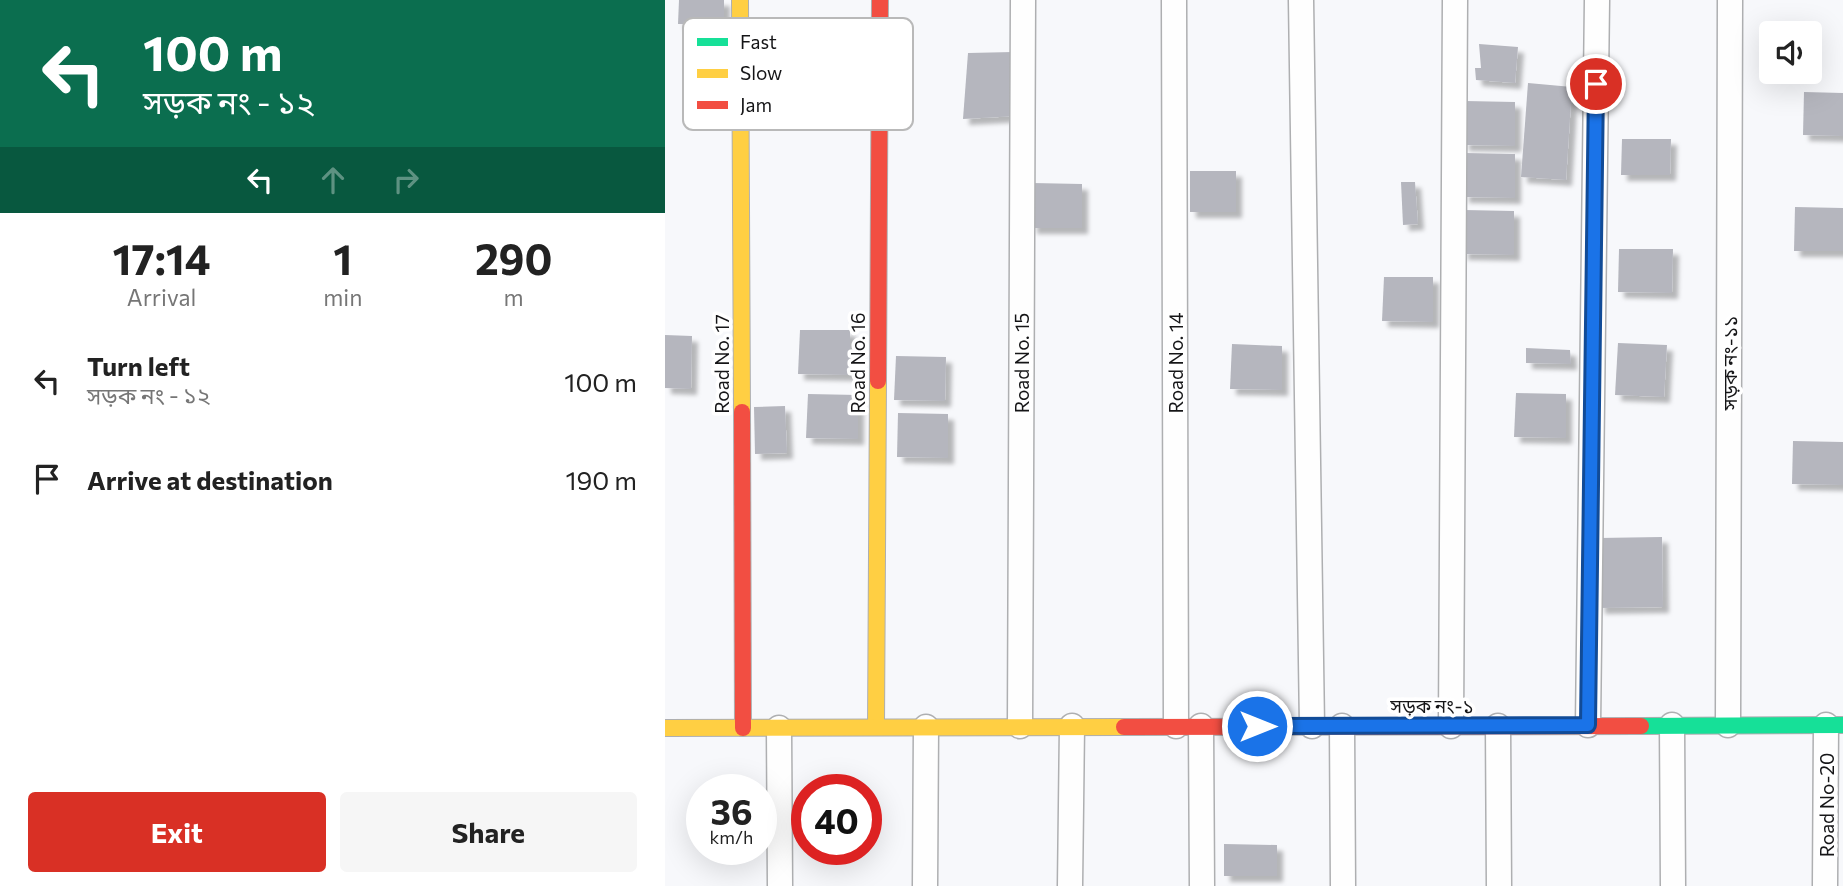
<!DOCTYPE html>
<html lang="en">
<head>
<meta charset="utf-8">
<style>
	body { margin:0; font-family:Commissioner,"Noto Sans Bengali",sans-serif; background:#f6f6f6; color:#222; height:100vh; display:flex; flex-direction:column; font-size:26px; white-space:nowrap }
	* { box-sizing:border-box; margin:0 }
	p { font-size:23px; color:#767676 }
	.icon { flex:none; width:38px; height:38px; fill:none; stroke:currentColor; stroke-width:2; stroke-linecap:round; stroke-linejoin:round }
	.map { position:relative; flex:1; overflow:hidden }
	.details { display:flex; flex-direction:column; background:#fff; width:665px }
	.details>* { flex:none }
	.top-card { background:#0b6e4f; color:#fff; overflow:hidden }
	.buttons { position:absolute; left:1094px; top:21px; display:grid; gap:14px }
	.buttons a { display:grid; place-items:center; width:63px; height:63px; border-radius:7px; background:#fff; box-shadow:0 7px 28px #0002; font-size:35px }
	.speed { position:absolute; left:21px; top:774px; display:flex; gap:14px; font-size:35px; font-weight:700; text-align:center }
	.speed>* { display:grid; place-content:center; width:91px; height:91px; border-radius:50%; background:#fff; box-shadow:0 7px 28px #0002; line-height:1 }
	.speed small { font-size:18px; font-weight:400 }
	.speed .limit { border:10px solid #d22; background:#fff; color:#111 }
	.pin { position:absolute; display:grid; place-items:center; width:60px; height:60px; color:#fff; margin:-30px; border:4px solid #fff; border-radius:50%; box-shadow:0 2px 7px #0007 }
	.me { position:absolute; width:77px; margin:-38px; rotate:90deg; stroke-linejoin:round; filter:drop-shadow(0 0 5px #0008) }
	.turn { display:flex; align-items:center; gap:24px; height:147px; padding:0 28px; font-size:32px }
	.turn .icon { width:91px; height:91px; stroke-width:2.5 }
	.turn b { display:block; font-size:49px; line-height:60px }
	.lanes { display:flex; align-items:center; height:66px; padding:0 28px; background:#0003; justify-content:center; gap:35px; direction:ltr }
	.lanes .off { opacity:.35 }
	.eta { display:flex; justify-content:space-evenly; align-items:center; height:119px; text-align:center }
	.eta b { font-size:42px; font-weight:700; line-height:49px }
	.cta { display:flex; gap:14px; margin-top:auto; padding:14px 28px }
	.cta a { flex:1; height:80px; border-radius:7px; background:#d93025; color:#fff; font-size:28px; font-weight:700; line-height:80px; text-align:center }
	.cta a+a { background:#f6f6f6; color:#222 }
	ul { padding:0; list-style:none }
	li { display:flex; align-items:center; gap:21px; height:98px; padding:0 28px }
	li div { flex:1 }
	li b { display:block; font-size:26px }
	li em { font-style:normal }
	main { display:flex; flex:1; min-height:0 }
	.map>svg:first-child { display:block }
	.building { fill:#b5b6be; filter:url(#shadow) }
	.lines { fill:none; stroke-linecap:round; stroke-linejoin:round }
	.street-casing { stroke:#aeafb1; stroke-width:27 }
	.fast-casing { stroke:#aeafb1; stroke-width:18 }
	.slow-casing { stroke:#aeafb1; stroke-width:18 }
	.jam-casing { stroke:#aeafb1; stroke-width:18 }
	.street { stroke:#fefefe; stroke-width:24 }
	.fast { stroke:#16e098; stroke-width:16 }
	.slow { stroke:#ffcf43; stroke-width:16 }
	.jam { stroke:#f24e42; stroke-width:16 }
	.route-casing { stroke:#114b97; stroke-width:18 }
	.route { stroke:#1a73e8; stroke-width:12 }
	.labels { text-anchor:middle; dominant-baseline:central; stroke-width:7; stroke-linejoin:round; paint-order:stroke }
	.street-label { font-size:19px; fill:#151517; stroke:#fff }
	.key { fill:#fff; stroke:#b9b9b9; stroke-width:2 }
	.key-label { font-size:19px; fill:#151517 }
</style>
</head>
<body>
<main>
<section class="details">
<div class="top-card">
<div class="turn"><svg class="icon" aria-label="left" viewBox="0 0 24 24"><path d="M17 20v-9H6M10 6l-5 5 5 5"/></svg><div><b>100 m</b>সড়ক নং - ১২</div></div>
<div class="lanes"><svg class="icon" aria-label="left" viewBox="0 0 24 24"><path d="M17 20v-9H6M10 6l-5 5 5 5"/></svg><svg class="icon off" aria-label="ahead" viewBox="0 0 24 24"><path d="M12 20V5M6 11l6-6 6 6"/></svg><svg class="icon off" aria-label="right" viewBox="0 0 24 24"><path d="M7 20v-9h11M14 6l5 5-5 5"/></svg></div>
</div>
<div class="eta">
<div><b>17:14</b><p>Arrival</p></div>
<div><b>1</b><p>min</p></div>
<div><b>290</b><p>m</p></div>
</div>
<ul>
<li><svg class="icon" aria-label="left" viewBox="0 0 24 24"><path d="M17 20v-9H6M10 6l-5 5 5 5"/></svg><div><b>Turn left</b><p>সড়ক নং - ১২</p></div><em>100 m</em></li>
<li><svg class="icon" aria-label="arrive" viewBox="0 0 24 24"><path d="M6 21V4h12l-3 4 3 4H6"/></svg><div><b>Arrive at destination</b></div><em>190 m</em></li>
</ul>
<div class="cta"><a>Exit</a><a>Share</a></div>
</section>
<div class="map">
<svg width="1178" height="886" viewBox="0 0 1178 886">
	<defs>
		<filter id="shadow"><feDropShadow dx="6" dy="6" stdDeviation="2" flood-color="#0004"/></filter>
	</defs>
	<rect width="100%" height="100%" fill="#f7f8fb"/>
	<g class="building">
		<polygon points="14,0 59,0 59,25 13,24"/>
		<polygon points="814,44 853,47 850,83 811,80 810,68 816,68"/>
		<polygon points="348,52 352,116 298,119 303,53"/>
		<polygon points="863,83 907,87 901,180 856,177"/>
		<polygon points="1139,92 1178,93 1178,136 1138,135"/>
		<polygon points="800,101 850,102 850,146 798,145"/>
		<polygon points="957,139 1006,139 1005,175 956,175"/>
		<polygon points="800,153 850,154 850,198 798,197"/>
		<rect x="525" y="171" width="46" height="41"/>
		<polygon points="736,182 750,182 753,224 738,225"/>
		<polygon points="367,183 417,184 417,228 366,228"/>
		<polygon points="1130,207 1178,208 1178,251 1129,251"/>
		<polygon points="799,210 849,211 849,255 797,254"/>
		<polygon points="954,249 1008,249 1007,293 953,292"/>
		<polygon points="719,277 768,277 768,322 717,321"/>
		<polygon points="135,330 185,330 185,375 133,374"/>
		<polygon points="0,335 27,336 26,389 0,388"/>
		<polygon points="953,343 1002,345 999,397 950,395"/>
		<polygon points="567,344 617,346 617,390 565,389"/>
		<polygon points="861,348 905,350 906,364 861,363"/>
		<polygon points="231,356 281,357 280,401 229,400"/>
		<polygon points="851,393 901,394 901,438 849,437"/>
		<polygon points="143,394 193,395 193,439 141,438"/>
		<polygon points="120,406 122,453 90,454 89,407"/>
		<polygon points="233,413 283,414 283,458 232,457"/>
		<polygon points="1128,441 1178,442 1178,485 1127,484"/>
		<polygon points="997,537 998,607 934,608 933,538"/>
		<polygon points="559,844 612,845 612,876 559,876"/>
	</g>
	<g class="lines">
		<g class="street-casing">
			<g id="street">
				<polyline points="509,0 511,726"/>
				<polyline points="636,0 647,726"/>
				<polyline points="923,725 932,0"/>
				<polyline points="1007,725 1008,886"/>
				<polyline points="1063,725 1065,0"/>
				<polyline points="355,726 358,0"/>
				<polyline points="536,726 537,886"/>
				<polyline points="677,726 678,886"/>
				<polyline points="786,726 790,0"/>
				<polyline points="833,726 834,886"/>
				<polyline points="114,728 115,886"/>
				<polyline points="260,886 261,727"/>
				<polyline points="405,886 407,726"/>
				<polyline points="1160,886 1161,725"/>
			</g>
		</g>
		<g class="fast-casing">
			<polyline id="fast" points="976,726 1178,725"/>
		</g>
		<g class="slow-casing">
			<g id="slow">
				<polyline points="75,0 77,412"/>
				<polyline points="211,727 213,381"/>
				<polyline points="0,728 459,727"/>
			</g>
		</g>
		<g class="jam-casing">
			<g id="jam">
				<polyline points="213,381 215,0"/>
				<polyline points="77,412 78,728"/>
				<polyline points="459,727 976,726"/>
			</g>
		</g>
		<use href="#street" class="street"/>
		<use href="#fast" class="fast"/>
		<use href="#slow" class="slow"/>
		<use href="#jam" class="jam"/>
	</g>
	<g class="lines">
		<g class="route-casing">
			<polyline id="route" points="592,726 923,725 931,84"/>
		</g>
		<use href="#route" class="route"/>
	</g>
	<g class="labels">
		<g class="street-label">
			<text transform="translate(192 363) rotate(-90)">Road No. 16</text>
			<text transform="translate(356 363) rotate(-90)">Road No. 15</text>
			<text transform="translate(510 363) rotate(-90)">Road No. 14</text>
			<text transform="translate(1064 363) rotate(-90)">সড়ক নং-১১</text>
			<text transform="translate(56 364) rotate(-90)">Road No. 17</text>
			<text x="767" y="705">সড়ক নং-১</text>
			<text transform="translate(1161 805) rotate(-90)">Road No-20</text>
		</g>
	</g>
	<rect x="18" y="18" width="230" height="112" rx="10" class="key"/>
	<rect x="32" y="38" width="31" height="8" fill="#16e098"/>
	<rect x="32" y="69" width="31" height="9" fill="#ffcf43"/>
	<rect x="32" y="101" width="31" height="8" fill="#f24e42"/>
	<g class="key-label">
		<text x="75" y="49">Fast</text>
		<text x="75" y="80">Slow</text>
		<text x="75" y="112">Jam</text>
	</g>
</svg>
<div class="buttons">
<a><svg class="icon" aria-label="sound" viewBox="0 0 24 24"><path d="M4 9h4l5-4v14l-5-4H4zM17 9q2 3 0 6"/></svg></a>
</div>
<div class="speed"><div>36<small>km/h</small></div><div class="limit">40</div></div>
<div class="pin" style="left:931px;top:84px;background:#d93025"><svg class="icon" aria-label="arrive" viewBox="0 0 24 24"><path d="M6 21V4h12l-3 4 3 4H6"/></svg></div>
<svg class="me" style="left:592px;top:726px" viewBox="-20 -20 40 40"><circle r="17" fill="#1a73e8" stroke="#fff" stroke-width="3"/><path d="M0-11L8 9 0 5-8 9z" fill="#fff"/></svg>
</div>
</main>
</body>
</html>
